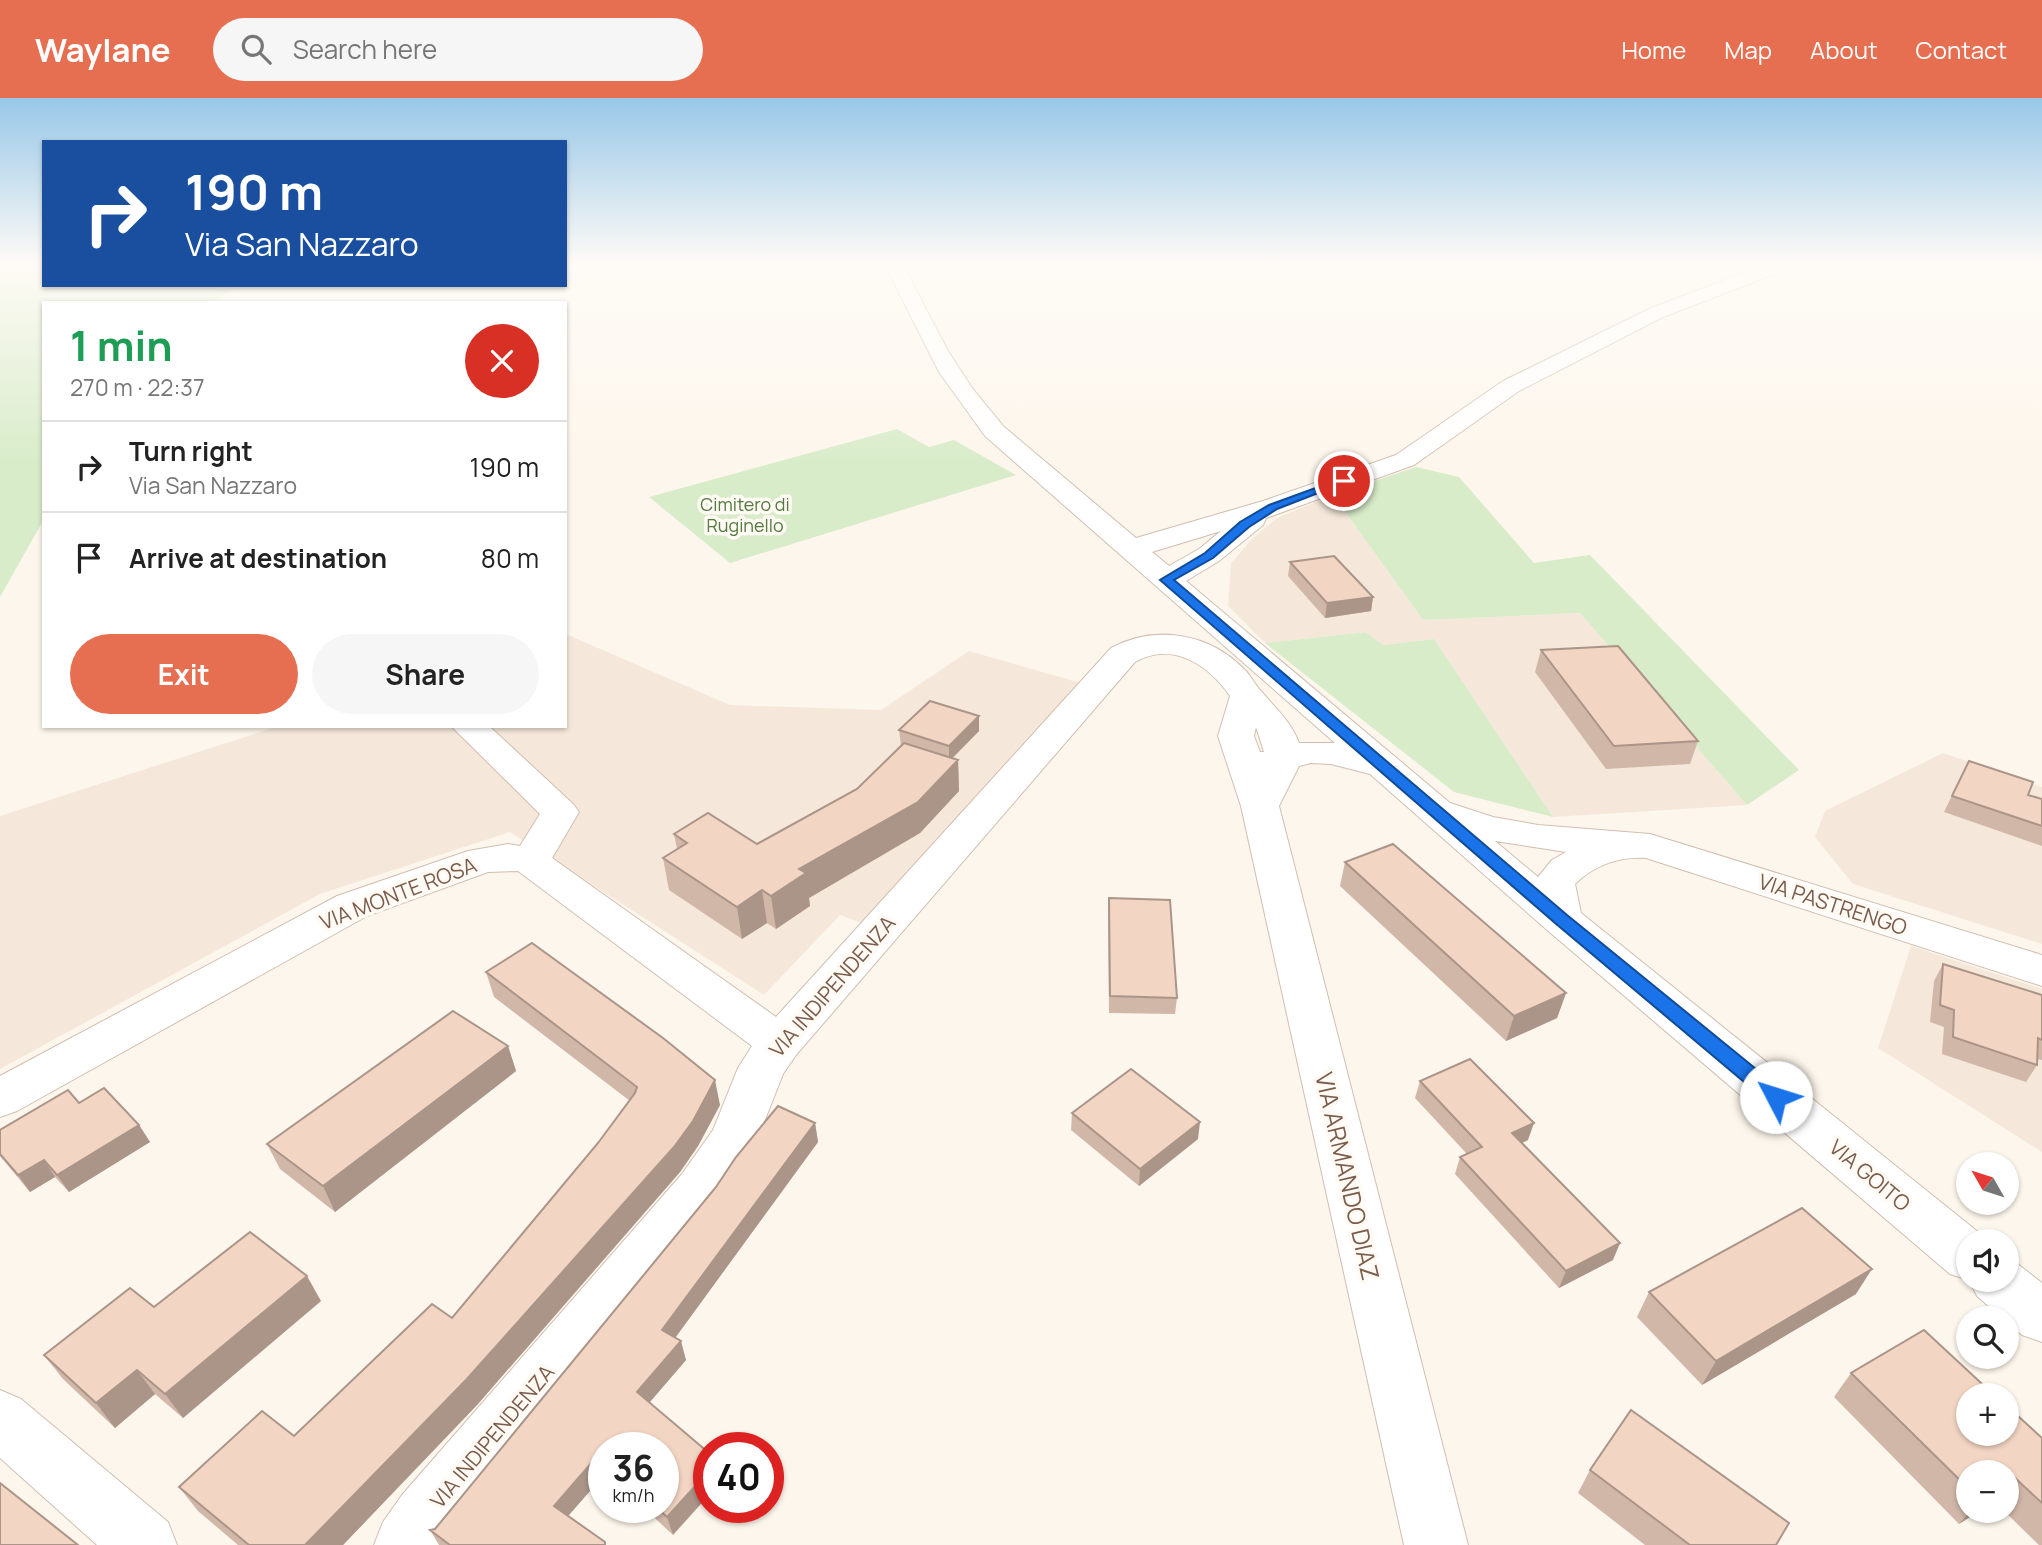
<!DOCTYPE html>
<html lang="en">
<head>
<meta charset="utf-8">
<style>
	body { margin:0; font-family:Manrope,sans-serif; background:#f6f6f6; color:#222; height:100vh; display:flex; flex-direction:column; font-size:26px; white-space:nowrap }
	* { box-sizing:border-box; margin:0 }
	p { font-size:23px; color:#767676 }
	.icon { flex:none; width:38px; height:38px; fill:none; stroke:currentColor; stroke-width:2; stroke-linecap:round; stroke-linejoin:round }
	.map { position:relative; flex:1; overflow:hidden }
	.panel { position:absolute; left:42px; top:203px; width:525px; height:427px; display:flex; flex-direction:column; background:#fff; border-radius:0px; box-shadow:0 2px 5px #0004 }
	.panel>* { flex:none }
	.banner { position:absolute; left:42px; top:42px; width:525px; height:147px; border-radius:0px; box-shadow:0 2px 5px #0004; background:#1a4fa0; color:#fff; overflow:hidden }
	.needle { width:46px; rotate:309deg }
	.controls { position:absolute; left:1956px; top:1054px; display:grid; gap:14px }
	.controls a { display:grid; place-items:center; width:63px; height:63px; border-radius:50%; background:#fff; box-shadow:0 2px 5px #0004; font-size:35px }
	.speed { position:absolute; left:588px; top:1334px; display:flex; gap:14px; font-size:35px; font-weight:700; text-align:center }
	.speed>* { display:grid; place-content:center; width:91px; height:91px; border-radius:50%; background:#fff; box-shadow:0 2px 5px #0004; line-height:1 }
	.speed small { font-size:18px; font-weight:400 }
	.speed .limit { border:10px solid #d22; background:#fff; color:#111 }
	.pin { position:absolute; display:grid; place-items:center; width:60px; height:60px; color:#fff; margin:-30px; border:4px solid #fff; border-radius:50%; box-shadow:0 2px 7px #0007 }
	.me { position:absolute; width:77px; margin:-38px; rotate:310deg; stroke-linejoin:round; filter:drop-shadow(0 0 5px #0008) }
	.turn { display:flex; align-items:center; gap:24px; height:147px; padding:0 28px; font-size:32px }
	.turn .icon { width:91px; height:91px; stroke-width:2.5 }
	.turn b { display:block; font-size:49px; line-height:60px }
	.round { display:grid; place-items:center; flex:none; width:74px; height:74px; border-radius:37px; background:#f6f6f6 }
	.head { display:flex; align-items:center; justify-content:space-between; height:119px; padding:0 28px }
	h1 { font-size:42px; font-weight:700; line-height:52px; color:#1e9e55 }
	.button { display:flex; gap:14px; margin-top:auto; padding:14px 28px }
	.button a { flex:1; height:80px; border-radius:42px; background:#e76f51; color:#fff; font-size:28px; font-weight:700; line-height:80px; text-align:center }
	.button a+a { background:#f6f6f6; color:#222 }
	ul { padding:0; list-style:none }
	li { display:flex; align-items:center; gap:21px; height:91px; padding:0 28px; border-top:2px solid #e0e0e0 }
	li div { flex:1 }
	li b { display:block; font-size:26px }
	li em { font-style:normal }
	header { display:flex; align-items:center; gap:42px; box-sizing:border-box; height:98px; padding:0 35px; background:#e76f51; color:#fff }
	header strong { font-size:33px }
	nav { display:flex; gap:38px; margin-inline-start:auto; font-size:24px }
	.search { width:490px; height:63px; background:#f6f6f6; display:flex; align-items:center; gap:18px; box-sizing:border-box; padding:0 24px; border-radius:38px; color:#767676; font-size:26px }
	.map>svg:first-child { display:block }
	.residential { fill:#f5e8da }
	.green { fill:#d8ecc9 }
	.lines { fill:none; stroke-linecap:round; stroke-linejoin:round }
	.minor-casing { stroke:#d1beb0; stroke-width:2 }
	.minor { fill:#fff; fill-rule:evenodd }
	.wall { fill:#d1b7a8 }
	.shaded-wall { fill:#aa9588 }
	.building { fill:#f3d5c3; stroke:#aa9588; stroke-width:2 }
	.route { fill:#1a73e8; stroke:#114b97; stroke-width:2 }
	.labels { text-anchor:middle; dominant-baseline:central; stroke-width:7; stroke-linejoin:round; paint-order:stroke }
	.far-park-label { font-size:18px; fill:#537a41; stroke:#fffaf3 }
	.street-label { font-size:21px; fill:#7a5c4d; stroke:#fffaf3 }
	.near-street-label { font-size:24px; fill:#7a5c4d; stroke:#fffaf3 }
</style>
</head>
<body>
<header>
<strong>Waylane</strong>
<div class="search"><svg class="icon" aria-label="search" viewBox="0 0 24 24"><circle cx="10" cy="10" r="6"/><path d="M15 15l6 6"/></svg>Search here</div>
<nav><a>Home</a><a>Map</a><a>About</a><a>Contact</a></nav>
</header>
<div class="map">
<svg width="2042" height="1447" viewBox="0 0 2042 1447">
	<rect width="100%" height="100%" fill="#fdf6ec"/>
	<g class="residential">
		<polygon points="1333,397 1423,522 1580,515 1747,707 1553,719 1434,541 1383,547 1366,534 1265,545 1228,508 1231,465 1253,440 1277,420"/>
		<polygon points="568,537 730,607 881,612 969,553 1081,585 867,827 840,817 764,897 510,734 320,796 0,971 0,718 279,628 565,628 565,538"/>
		<polygon points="1943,655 2042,689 2042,846 1853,786 1815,739 1825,713"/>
		<polygon points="1911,848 2042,891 2042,1054 1878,950"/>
	</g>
	<g class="green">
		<polygon points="0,165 44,165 44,187 239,187 210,205 44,205 44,421 0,499"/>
		<polygon points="897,331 929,349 954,342 1016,377 730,465 649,399"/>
		<polygon points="1416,369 1459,379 1534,465 1590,457 1799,672 1747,707 1580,515 1423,522 1333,397"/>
		<polygon points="1366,534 1383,547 1434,541 1553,719 1454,694 1265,545"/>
	</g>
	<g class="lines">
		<g class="minor-casing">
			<g id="minor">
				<path d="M 884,165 L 902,165 L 948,253 L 972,290 L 1003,328 L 1136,440 L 1263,403 L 1396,357 L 1503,283 L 1649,211 L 1769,165 L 1795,165 L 1793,169 L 1663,219 L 1519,293 L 1414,367 L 1266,420 L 1263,427 L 1219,463 L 1186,483 L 1450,705 L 1493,719 L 1538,727 L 1650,736 L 2042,857 L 2042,888 L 1646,760 C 1620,758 1594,767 1575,786 L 1581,815 L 1988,1142 L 1969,1143 L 1969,1181 L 2007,1181 L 2007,1161 L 2015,1164 L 2042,1185 L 2042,1244 L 2022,1237 L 2007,1224 L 2007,1220 L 2002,1220 L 1977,1198 L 1969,1182 L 1950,1176 L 1546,831 L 1370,676 L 1331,666 L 1311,665 L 1299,668 L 1279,708 L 1468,1447 L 1404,1447 L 1241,708 L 1218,638 L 1230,598 C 1208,566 1172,543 1135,564 L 796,957 L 783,976 L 752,1055 L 718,1106 L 443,1447 L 374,1447 L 383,1424 L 402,1397 L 682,1076 L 713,1032 L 738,970 L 752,948 L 518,773 L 488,774 L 367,818 L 17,1013 L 0,1019 L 0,978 L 337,798 L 468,753 L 508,746 L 520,748 L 540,716 L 451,628 L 489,628 L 573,706 L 579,714 L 552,760 L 776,919 L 1111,550 C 1156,526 1210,535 1245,572 C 1251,578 1255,587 1261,593 C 1275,610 1291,623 1299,645 L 1335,645 L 985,338 L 939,274 ZM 1221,433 L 1199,451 L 1169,468 L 1152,454 ZM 1256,629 L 1264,654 L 1260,654 L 1254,638 ZM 1495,743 L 1566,754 L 1552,762 L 1538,779 Z"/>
				<polygon points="0,1292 21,1301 168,1424 177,1447 97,1447 0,1360"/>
			</g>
		</g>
		<use href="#minor" class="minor"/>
	</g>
	<g class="wall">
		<polygon points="1290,464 1373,499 1371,513 1325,520 1288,478"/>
		<polygon points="1541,552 1698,643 1690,666 1606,671 1535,574"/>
		<polygon points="979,618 979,633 953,660 958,662 959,693 920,735 809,800 810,808 776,831 767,825 742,841 669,792 663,760 677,751 674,736 757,746 857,691 901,648 899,632"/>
		<polygon points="1969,663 2028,697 2042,701 2042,748 1944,714"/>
		<polygon points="1345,764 1566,895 1557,920 1506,943 1340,788"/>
		<polygon points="1109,800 1177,900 1175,916 1109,915 1108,817"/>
		<polygon points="1943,866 2042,897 2042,962 2037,961 2037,967 2026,984 1942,956 1944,929 1930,924 1934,883"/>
		<polygon points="486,874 720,1007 698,1048 680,1074 477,1307 343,1447 238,1447 198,1413 179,1389 294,1338 452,1220 598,1045 630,1003 494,899"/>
		<polygon points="508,948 516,973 335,1114 280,1071 267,1046"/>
		<polygon points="1420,983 1528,1042 1522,1045 1613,1162 1559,1190 1455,1076 1460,1059 1467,1056 1415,1000"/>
		<polygon points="79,1005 139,1027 150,1044 69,1094 55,1079 30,1094 0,1058 0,1032"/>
		<polygon points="1072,1015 1198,1041 1139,1088 1071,1032"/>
		<polygon points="815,1025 818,1044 675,1240 686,1262 650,1304 673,1437 643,1409 663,1409 604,1349 604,1377 568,1418 606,1447 439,1447 430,1432 435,1431"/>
		<polygon points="1649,1194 1856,1196 1702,1287 1637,1219"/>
		<polygon points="321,1203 183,1320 155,1296 115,1330 63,1281 44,1257 154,1209"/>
		<polygon points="1851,1275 2042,1340 2042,1447 2039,1447 2003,1412 2007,1412 2007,1374 1969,1374 1969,1412 1981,1412 1959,1426 1834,1299"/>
		<polygon points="1590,1372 1776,1447 1645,1447 1578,1395"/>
	</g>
	<g class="shaded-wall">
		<polygon points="1373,499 1371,513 1325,520 1327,505"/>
		<polygon points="979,618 979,633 949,663 949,648"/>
		<polygon points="958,662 959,693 920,735 809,800 810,808 776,831 771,798 799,771"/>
		<polygon points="762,792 767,825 742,841 737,809"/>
		<polygon points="1566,895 1557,920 1506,943 1514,918"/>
		<polygon points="508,948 516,973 335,1114 323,1088"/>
		<polygon points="715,982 720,1007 698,1048 680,1074 477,1307 343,1447 305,1447"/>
		<polygon points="1200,1024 1198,1041 1139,1088 1140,1071"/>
		<polygon points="815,1025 818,1044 667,1251 662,1232"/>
		<polygon points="1534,1025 1528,1042 1507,1052 1512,1035"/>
		<polygon points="139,1027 150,1044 69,1094 57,1077"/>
		<polygon points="44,1062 55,1079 30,1094 18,1077"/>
		<polygon points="1620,1145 1613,1162 1559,1190 1566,1173"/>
		<polygon points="1872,1171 1856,1196 1702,1287 1716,1263"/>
		<polygon points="307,1178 321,1203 183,1320 165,1296"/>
		<polygon points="681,1243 686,1262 643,1312 637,1294"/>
		<polygon points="137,1272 155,1296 115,1330 96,1305"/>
		<polygon points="600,1355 604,1366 604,1377 561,1426 554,1408"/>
		<polygon points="709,1373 709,1397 673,1437 667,1419"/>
		<polygon points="1971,1412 1981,1412 1959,1426"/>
	</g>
	<g class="building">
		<polygon points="1334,458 1373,499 1327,505 1290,464"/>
		<polygon points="1618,548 1698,643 1614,648 1541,552"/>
		<polygon points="930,603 979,618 949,648 899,632"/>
		<polygon points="904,645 958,662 918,704 799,771 806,775 771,798 762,792 737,809 663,760 687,745 674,736 708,715 757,746 857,691"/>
		<polygon points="1969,663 2033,684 2028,697 2042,701 2042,728 1952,698"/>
		<polygon points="1393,746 1566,895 1514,918 1345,764"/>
		<polygon points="1109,800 1170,802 1177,900 1110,898"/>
		<polygon points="532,845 663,940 715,982 693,1023 674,1049 466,1282 305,1447 249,1447 179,1389 262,1313 294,1338 432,1206 452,1220 598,1045 635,995 637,989 486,874"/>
		<polygon points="1943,866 2042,897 2042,942 2038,940 2037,967 1953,939 1954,912 1940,907"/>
		<polygon points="453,913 508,948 323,1088 267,1046"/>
		<polygon points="1470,961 1534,1025 1512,1035 1620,1145 1566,1173 1460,1059 1482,1049 1420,983"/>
		<polygon points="1131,971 1200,1024 1140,1071 1072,1015"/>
		<polygon points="104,990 139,1027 57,1077 44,1062 18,1077 0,1056 0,1032 68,992 79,1005"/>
		<polygon points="778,1008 815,1025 662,1232 681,1243 637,1294 709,1355 709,1373 667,1419 656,1409 663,1409 663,1349 604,1349 604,1359 600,1355 554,1408 605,1444 605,1447 450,1447 430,1432 435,1431 716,1089 736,1059"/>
		<polygon points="1802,1110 1872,1171 1716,1263 1649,1194"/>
		<polygon points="250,1134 307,1178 165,1296 137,1272 96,1305 44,1257 130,1190 154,1209"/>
		<polygon points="1924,1232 1994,1297 1969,1297 1969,1335 2007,1335 2007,1308 2042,1340 2042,1405 2015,1380 2007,1385 2007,1374 1969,1374 1969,1391 1851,1275"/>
		<polygon points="1631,1312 1789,1425 1776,1447 1690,1447 1590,1372"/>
		<polygon points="0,1385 78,1447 0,1447"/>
	</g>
	<linearGradient id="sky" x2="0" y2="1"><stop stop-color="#97c7e8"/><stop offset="0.45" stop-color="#fefbf6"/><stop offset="1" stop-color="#fefbf6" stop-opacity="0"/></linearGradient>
	<rect width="2042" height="368" fill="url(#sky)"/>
	<polygon class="route" points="1340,381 1349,383 1277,411 1249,429 1213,460 1174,482 1567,817 1783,993 1786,999 1783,1004 1776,1006 1768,1004 1555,825 1160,482 1205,455 1240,424 1269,407"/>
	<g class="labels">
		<g class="far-park-label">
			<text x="745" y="406">Cimitero di<tspan x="745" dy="21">Ruginello</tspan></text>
		</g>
		<g class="street-label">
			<text transform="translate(398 795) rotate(-21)">VIA MONTE ROSA</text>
			<text transform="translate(1833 806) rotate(18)">VIA PASTRENGO</text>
			<text transform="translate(832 888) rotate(-49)">VIA INDIPENDENZA</text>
			<text transform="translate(1870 1077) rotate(40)">VIA GOITO</text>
			<text transform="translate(492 1338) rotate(-50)">VIA INDIPENDENZA</text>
		</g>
		<g class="near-street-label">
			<text transform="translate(1348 1078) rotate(77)">VIA ARMANDO DIAZ</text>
		</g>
	</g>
</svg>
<div class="controls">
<a><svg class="needle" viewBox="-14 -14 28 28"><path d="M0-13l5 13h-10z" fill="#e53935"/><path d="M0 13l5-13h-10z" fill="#767676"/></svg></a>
<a><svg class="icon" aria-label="sound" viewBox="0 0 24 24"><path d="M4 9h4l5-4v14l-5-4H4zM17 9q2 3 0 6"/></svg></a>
<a><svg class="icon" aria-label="search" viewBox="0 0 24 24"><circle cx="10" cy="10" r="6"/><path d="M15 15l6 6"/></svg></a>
<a>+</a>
<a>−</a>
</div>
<div class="speed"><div>36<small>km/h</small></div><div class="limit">40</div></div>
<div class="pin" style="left:1344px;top:383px;background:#d93025"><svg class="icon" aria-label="arrive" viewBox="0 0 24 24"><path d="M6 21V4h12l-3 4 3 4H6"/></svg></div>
<svg class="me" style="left:1776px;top:999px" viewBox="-20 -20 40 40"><circle r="19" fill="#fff"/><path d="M0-13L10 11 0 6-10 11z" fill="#1a73e8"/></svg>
<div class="banner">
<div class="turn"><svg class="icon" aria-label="right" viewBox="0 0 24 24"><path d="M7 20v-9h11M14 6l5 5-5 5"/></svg><div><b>190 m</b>Via San Nazzaro</div></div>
</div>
<section class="panel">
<div class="head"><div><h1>1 min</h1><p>270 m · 22:37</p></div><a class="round" style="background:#d93025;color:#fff"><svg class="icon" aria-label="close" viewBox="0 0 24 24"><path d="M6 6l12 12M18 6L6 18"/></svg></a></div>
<ul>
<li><svg class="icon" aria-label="right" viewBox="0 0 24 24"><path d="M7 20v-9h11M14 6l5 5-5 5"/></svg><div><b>Turn right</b><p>Via San Nazzaro</p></div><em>190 m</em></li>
<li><svg class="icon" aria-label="arrive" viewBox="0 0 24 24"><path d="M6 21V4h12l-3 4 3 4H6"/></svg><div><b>Arrive at destination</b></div><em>80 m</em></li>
</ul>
<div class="button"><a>Exit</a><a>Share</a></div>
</section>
</div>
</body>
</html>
